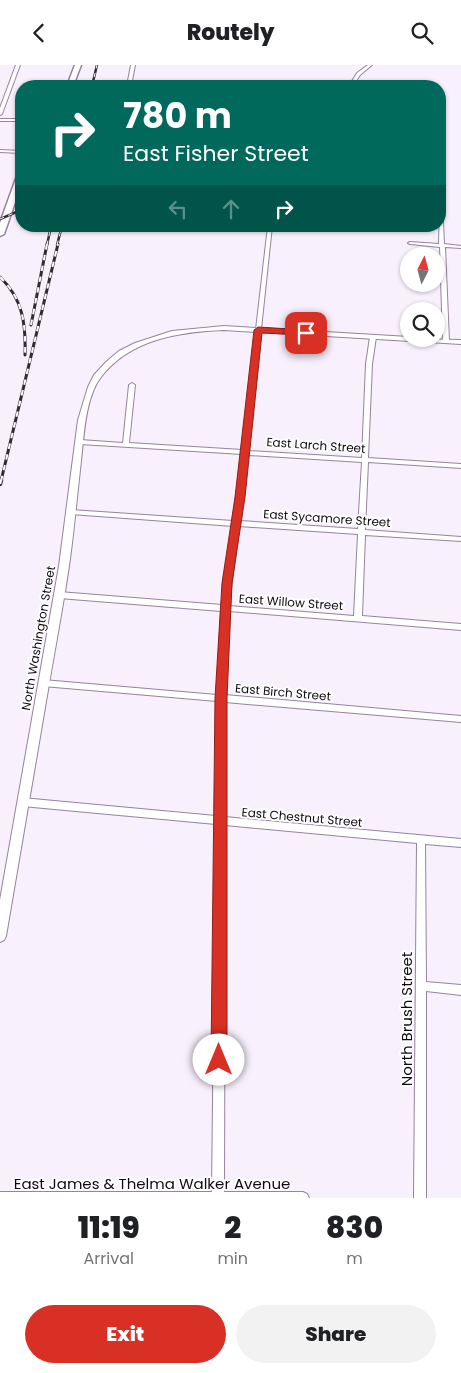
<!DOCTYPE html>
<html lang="en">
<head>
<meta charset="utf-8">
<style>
	body { margin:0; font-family:Poppins,sans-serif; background:#f2f2f2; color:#202124; height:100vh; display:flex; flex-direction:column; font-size:19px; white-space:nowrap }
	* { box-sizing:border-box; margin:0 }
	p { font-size:16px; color:#757577 }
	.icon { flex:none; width:28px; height:28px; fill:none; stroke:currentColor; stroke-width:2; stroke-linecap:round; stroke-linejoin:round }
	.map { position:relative; height:1133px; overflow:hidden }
	.details { display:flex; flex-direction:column; background:#fff; flex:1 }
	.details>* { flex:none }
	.top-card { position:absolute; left:15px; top:15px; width:431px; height:152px; border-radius:20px; box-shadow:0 1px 4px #0004; background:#00695c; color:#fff; overflow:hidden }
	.needle { width:32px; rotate:6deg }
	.buttons { position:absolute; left:400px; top:182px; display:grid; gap:10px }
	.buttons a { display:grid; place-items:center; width:45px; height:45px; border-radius:50%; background:#fff; box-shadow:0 1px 4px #0004; font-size:25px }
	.pin { position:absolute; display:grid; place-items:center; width:42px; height:42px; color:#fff; margin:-21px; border-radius:10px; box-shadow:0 2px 8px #0006 }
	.me { position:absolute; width:55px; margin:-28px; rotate:0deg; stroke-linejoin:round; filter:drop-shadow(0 0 4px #0008) }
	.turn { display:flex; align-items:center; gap:18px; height:105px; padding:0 25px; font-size:22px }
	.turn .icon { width:65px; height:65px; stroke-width:2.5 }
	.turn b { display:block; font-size:35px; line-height:42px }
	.lanes { display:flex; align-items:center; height:48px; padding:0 25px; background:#0003; justify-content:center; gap:25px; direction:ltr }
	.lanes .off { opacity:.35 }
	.eta { display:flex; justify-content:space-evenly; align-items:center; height:85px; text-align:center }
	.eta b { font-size:30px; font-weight:800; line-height:35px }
	.button { display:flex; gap:10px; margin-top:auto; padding:10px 25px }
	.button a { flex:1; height:58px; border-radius:30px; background:#d93025; color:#fff; font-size:20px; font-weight:800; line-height:58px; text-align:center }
	.button a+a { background:#f2f2f2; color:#202124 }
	header { display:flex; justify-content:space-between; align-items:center; height:65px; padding:0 25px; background:#fff; font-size:22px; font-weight:800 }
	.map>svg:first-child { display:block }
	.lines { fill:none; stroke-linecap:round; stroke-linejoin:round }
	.minor-casing { stroke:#96839e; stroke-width:2 }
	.tertiary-casing { stroke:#96839e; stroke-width:2 }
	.primary-casing { stroke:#96839e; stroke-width:3 }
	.minor { fill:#fff; fill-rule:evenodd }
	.tertiary { fill:#fff; fill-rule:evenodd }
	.primary { fill:#fff; fill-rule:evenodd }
	.rail-far2-casing { stroke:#312a34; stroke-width:2.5 }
	.rail-far1-casing { stroke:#312a34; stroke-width:3 }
	.rail-casing { stroke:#312a34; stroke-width:4.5 }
	.rail-far2 { stroke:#fff; stroke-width:1; stroke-dasharray:4.5; stroke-linecap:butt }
	.rail-far1 { stroke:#fff; stroke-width:2; stroke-dasharray:5.5; stroke-linecap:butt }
	.rail { stroke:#fff; stroke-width:2.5; stroke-dasharray:8; stroke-linecap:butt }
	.route { fill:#d93025; stroke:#8d1f18 }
	.labels { text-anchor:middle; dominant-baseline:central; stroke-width:4; stroke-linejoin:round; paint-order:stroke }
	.street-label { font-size:12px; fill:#100913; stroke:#fff }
	.near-street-label { font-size:15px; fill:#100913; stroke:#fff }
</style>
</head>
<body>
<header><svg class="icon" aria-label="back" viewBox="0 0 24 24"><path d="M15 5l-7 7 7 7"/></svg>Routely<svg class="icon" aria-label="search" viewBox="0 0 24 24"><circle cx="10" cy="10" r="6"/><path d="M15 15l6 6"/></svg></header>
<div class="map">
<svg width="461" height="1133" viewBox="0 0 461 1133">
	<rect width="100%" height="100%" fill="#f8f0fc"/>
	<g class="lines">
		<g class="minor-casing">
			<g id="minor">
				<polygon points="16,0 20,0 2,49 0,50 0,43"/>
				<polygon points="131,0 135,0 131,21 127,21"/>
				<polygon points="368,0 372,0 360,10 353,21 349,21 357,8"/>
				<rect x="0" y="54" width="21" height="2"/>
				<polygon points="0,85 21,86 21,88 0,87"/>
				<polygon points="440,132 442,133 444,179 461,181 461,183 445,182 449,276 446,278 443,276 440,182 410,179 408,178 410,177 439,179"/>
				<path d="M 268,161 L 272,161 L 248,386 L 362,393 L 366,299 L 370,272 L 373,270 L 376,272 L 372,299 L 368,393 L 461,399 L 461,403 L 368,397 L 365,465 L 461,472 L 461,476 L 365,470 L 362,551 L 461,559 L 461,565 L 229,546 L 225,630 L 461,651 L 461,657 L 225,637 L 225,752 L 461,774 L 461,782 L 425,779 L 426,917 L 461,920 L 461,930 L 426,926 L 426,1133 L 414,1133 L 417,778 L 225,760 L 224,1127 L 303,1127 L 307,1129 L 309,1133 L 0,1133 L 0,1127 L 212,1127 L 216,759 L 22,741 L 19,740 L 18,737 L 19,734 L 22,733 L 216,751 L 217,636 L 43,621 L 40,620 L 39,618 L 40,616 L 43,615 L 217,630 L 221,546 L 59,533 L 55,530 L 59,527 L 222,540 L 233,461 L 71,449 L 68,447 L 71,445 L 233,456 L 242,389 L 80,379 L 77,377 L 80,375 L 123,378 L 129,320 L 132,318 L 135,320 L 129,378 L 242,385 ZM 248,390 L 362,397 L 358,464 L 240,456 ZM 239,461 L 358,469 L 354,551 L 229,541 Z"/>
			</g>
		</g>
		<g class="tertiary-casing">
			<path id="tertiary" d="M 224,261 L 409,272 L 409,274 L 461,275 L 461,279 L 224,265 C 179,267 130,274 101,312 C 85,333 84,371 81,396 C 77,431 74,466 69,501 C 63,542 55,583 48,625 C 34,707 20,789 6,871 L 4,875 L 0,877 L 0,835 L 59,501 L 78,355 L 88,322 L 94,310 L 106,297 L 119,286 L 135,278 L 172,266 Z"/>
		</g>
		<g class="primary-casing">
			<g id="primary">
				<polygon points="75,0 81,0 73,21 67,21"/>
				<polygon points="18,108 21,108 21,120 4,169 0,171 0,158"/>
			</g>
		</g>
		<use href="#minor" class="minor"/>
		<use href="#tertiary" class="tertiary"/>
		<use href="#primary" class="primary"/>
		<g class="rail-far2-casing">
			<g id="rail-far2">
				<polyline points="92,21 97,0"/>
				<polyline points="0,154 21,145"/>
				<polyline points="47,180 51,161"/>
				<polyline points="57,180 62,161"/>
			</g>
		</g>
		<g class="rail-far1-casing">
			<g id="rail-far1">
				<path d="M 0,212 C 23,234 26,259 25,290"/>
				<polyline points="31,260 47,179"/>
				<polyline points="1,416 58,179"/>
			</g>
		</g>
		<g class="rail-casing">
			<polyline id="rail" points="0,419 1,415"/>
		</g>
		<use href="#rail-far2" class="rail-far2"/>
		<use href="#rail-far1" class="rail-far1"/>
		<use href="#rail" class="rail"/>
	</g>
	<polygon class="route" points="258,262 306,265 310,268 306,270 262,268 245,432 232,518 227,633 227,995 225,1001 219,1003 214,1001 211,995 215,633 222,518 235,432 254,265"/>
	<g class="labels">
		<g class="street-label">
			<text transform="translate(316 380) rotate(4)">East Larch Street</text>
			<text transform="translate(327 453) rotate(4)">East Sycamore Street</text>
			<text transform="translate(291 537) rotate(4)">East Willow Street</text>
			<text transform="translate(38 573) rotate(-80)">North Washington Street</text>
			<text transform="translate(283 627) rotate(5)">East Birch Street</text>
			<text transform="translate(302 752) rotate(5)">East Chestnut Street</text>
		</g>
		<g class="near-street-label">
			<text transform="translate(406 954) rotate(-90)">North Brush Street</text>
			<text x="152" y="1118">East James &amp; Thelma Walker Avenue</text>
		</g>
	</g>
</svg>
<div class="buttons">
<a><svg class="needle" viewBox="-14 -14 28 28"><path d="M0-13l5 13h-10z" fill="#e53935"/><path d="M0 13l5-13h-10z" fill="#757577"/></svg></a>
<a><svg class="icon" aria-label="search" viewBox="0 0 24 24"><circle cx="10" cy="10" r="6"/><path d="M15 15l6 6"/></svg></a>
</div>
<div class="pin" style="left:306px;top:268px;background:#d93025"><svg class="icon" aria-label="arrive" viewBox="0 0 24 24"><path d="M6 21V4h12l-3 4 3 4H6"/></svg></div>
<svg class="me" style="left:219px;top:995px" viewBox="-20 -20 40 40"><circle r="19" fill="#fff"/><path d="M0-13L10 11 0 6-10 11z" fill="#d93025"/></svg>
<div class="top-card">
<div class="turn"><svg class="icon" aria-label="right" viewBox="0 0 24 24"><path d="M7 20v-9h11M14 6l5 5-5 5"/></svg><div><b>780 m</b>East Fisher Street</div></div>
<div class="lanes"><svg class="icon off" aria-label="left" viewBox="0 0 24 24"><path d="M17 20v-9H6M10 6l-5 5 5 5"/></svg><svg class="icon off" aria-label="ahead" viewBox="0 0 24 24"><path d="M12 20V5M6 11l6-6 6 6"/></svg><svg class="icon" aria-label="right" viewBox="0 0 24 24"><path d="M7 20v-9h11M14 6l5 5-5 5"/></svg></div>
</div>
</div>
<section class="details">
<div class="eta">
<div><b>11:19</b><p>Arrival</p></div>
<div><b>2</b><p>min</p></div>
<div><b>830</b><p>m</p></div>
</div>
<div class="button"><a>Exit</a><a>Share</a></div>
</section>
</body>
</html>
